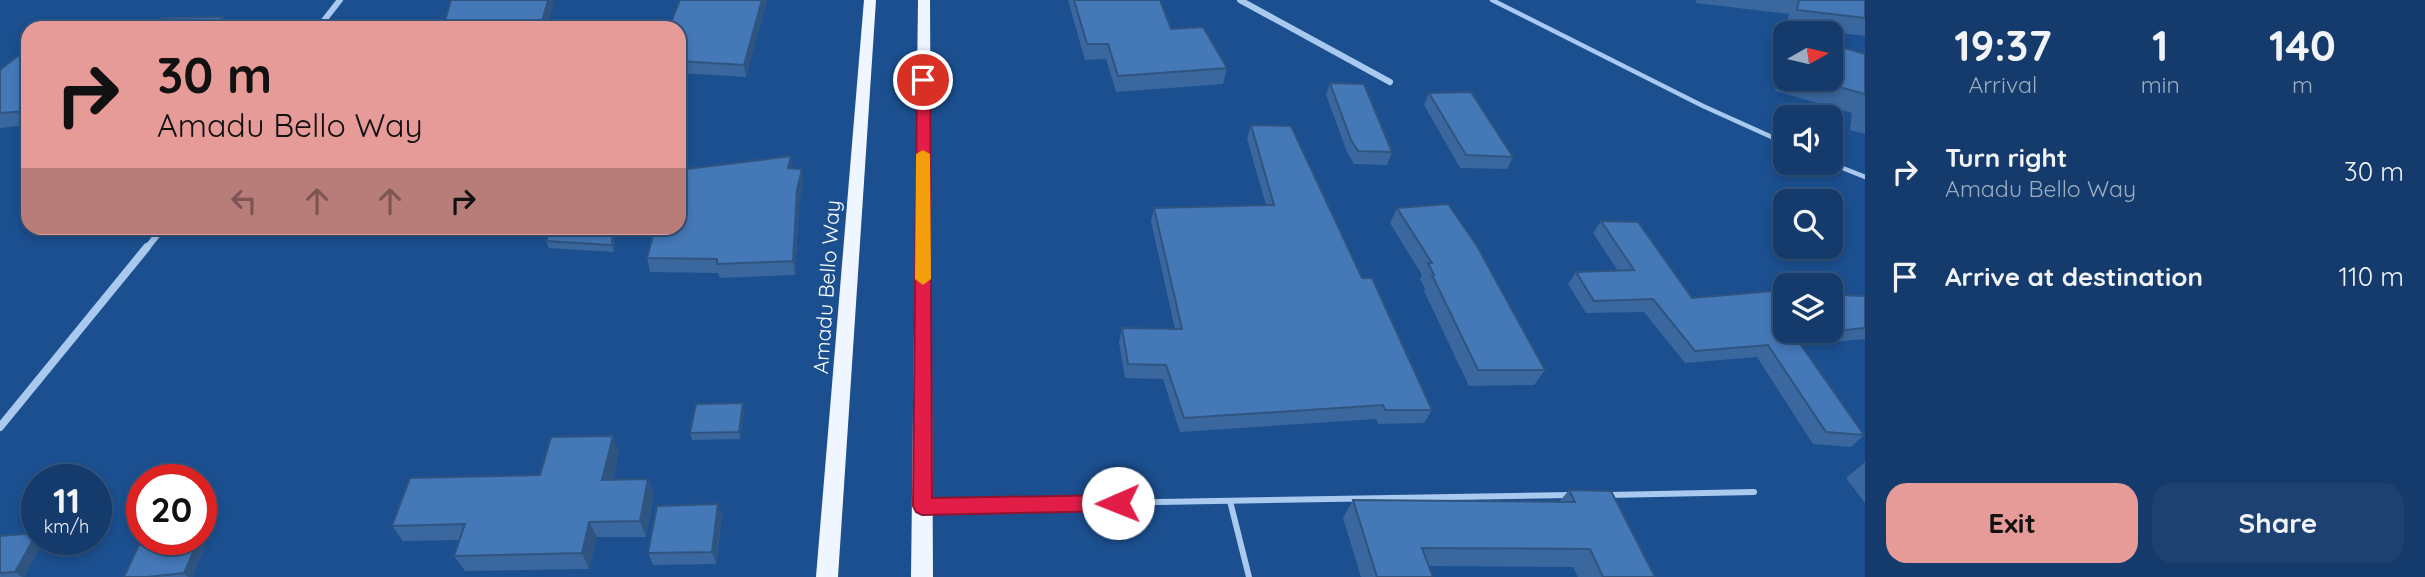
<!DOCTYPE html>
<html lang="en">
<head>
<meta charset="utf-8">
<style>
	body { margin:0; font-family:Quicksand,sans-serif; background:#1d4271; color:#f1f3f6; height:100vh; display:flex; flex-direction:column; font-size:26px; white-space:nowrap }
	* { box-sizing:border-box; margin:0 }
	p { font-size:23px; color:#9dadc1 }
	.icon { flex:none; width:38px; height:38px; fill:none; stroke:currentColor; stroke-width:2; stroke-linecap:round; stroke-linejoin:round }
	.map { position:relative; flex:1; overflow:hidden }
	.drawer { display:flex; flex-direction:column; background:#143b6b; width:560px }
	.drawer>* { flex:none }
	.hud { position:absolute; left:21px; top:21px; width:665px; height:214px; border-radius:21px; box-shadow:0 4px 10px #0003,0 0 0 2px #33557e; background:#e69b98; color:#111; overflow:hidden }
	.needle { width:46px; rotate:82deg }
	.fabs { position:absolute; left:1773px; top:21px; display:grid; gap:14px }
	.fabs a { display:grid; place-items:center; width:70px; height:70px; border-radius:14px; background:#143b6b; box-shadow:0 4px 10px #0003,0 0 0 2px #33557e; font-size:35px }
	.speed { position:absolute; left:21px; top:464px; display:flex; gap:14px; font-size:35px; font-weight:700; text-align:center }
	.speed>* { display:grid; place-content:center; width:91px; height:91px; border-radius:50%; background:#143b6b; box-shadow:0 4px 10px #0003,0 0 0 2px #33557e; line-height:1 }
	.speed small { font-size:18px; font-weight:400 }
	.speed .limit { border:10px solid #d22; background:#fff; color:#111 }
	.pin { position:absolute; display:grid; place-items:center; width:60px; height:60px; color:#fff; margin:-30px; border:4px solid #fff; border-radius:50%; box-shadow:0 2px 7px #0007 }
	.me { position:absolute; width:77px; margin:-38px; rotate:269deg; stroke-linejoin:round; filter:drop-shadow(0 0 5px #0008) }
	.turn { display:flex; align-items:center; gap:24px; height:147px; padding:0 21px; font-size:32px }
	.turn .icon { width:91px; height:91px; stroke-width:2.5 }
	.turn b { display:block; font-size:49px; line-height:60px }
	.lanes { display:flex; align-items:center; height:66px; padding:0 21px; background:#0003; justify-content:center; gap:35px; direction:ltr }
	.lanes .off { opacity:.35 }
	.eta { display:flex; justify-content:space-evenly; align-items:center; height:119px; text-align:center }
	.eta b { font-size:42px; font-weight:800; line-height:49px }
	.button { display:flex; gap:14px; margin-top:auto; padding:14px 21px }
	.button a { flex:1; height:80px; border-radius:21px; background:#e69b98; color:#111; font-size:28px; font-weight:800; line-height:80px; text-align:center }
	.button a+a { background:#1d4271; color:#f1f3f6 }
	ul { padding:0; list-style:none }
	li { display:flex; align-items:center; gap:21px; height:105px; padding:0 21px }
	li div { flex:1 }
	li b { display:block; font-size:26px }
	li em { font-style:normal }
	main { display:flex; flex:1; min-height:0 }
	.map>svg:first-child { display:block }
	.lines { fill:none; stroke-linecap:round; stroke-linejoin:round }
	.lane-far1 { stroke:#a9c9ee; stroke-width:4.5 }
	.lane { stroke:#a9c9ee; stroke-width:6 }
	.street-far1 { stroke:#a9c9ee; stroke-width:6 }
	.street { stroke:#a9c9ee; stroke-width:8 }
	.primary { fill:#f0f6ff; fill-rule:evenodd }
	.wall { fill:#3a679d }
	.shaded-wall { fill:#305480 }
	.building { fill:#4478b7; stroke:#305480; stroke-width:2 }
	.route { fill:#e11d48; stroke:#92132f; stroke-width:2 }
	.slow { fill:#f59e0b }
	.labels { text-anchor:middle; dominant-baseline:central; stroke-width:5; stroke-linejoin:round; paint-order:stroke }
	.street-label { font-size:21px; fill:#fff; stroke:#1b4f8f }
</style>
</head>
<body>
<main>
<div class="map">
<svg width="1865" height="577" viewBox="0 0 1865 577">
	<rect width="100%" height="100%" fill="#1b4f8f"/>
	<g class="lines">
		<g class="lane-far1">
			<polyline points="1492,0 1703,106 1785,143"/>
			<polyline points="1830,163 1865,177"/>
		</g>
		<g class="lane">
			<polyline points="1608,495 1754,492"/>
			<polyline points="1230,501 1249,577"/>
			<polyline points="926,506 1570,495"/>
		</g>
		<g class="street-far1">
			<polyline points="1240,0 1390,82"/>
			<polyline points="318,28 340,0"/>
			<polyline points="146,249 163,228"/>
		</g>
		<polyline class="street" points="0,427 147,247"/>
		<g class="primary">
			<polygon points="864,0 876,0 838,577 816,577"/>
			<polygon points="918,0 930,0 933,577 911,577"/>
		</g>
	</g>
	<g class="wall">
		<polygon points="680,0 767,0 746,77 679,73"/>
		<polygon points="1068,0 1160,0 1171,29 1227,68 1223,84 1116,92 1106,59 1085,60"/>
		<polygon points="1696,0 1865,0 1865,36 1786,26 1789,14 1696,3"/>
		<polygon points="1785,48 1785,79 1830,79 1865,54 1865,134 1850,130 1852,113 1775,91 1782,53"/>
		<polygon points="28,49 28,125 0,128 0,70"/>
		<polygon points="1330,83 1392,152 1387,165 1354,164 1347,152 1326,95"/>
		<polygon points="1429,93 1513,157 1507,169 1460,168 1424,105"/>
		<polygon points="1251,125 1362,278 1432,410 1424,423 1378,424 1376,419 1180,432 1163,379 1125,378 1119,342 1122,328 1175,329 1151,221 1154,208 1266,205 1247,139"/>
		<polygon points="791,156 792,169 803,183 799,204 795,275 720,278 718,273 650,272 647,258"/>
		<polygon points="1397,208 1545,370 1534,385 1469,386 1424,291 1425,288 1420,279 1422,275 1390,223"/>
		<polygon points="1601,221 1692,298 1865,296 1865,339 1801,345 1864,435 1851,447 1813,444 1757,357 1685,363 1644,312 1586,313 1568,284 1576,272 1618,271 1593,233"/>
		<polygon points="49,228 94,228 91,231 53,232"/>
		<polygon points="553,228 615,228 614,252 549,248 546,241"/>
		<polygon points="744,410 740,439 692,440 690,433"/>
		<polygon points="619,452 613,479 648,479 654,495 646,537 597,537 589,569 465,571 454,556 460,540 403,541 392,526 540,475"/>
		<polygon points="1865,462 1865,503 1846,478"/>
		<polygon points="1569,490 1655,577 1578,577 1573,567 1429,566 1433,577 1361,577 1343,518 1353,500 1559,502"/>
		<polygon points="718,504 722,516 716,564 653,565 648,553"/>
		<polygon points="0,536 44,539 24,577 0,577"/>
		<polygon points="199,539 205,546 192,577 124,577"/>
	</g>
	<g class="shaded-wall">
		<polygon points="548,0 555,0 547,28 540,28"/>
		<polygon points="762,0 767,0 746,77 744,65"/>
		<polygon points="223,17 229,28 214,28"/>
		<polygon points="791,156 793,170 788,168"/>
		<polygon points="802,169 803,183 799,204 795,275 793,261 797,190"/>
		<polygon points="613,228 615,228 614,252 612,245"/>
		<polygon points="743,403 744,410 740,439 739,432"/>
		<polygon points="613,436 619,452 609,496 602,480"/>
		<polygon points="648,479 654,495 646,537 640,521"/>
		<polygon points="718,504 722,516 716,564 712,552"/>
		<polygon points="589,522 597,537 589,569 582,553"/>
		<polygon points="37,533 37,539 44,539 24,577 22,577 15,572"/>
		<polygon points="199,539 205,546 192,577 188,577 184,573"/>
	</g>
	<g class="building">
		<polygon points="451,0 548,0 540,28 443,28"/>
		<polygon points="680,0 762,0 744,65 679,61 679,28 669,28"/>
		<polygon points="1074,0 1160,0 1171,29 1203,27 1227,68 1118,76 1108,44 1087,44"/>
		<polygon points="1799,0 1865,0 1865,18 1797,10"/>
		<polygon points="223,17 214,28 153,28 163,18"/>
		<polygon points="1830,44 1865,54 1865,94 1810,79 1830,79"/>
		<polygon points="27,49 28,49 28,111 0,113 0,70"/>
		<polygon points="1330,83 1364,84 1392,152 1358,151 1351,140"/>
		<polygon points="1471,92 1513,157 1466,155 1429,93"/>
		<polygon points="1251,125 1291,126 1362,278 1372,278 1432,410 1385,410 1383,405 1184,418 1166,365 1128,364 1122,328 1182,329 1154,208 1274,205"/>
		<polygon points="791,156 788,168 802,169 797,190 793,261 717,264 717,259 647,258 655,228 679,228 679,170"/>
		<polygon points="1448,204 1477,246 1545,370 1478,370 1432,275 1434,275 1428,263 1432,263 1397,208"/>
		<polygon points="1601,221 1638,222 1692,298 1785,290 1785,331 1830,331 1830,286 1841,295 1865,296 1865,328 1794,335 1864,435 1826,432 1768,345 1695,351 1653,299 1594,301 1576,272 1634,270"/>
		<polygon points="553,228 613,228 612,245 546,241"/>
		<polygon points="743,403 739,432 690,433 696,404"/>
		<polygon points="613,436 602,480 648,479 640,521 589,522 582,553 454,556 465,524 392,526 410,478 540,475 551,437"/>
		<polygon points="1569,490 1611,491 1655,577 1603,577 1590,549 1422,548 1433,577 1377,577 1353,500 1575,502"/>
		<polygon points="718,504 712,552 648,553 657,506"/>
		<polygon points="37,533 15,572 0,573 0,536"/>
		<polygon points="199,539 184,573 147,577 124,577 139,545"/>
	</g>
	<polygon class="route" points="923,76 930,80 932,498 1118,495 1125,497 1128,503 1125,509 1118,511 922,515 916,512 913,506 917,80"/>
	<polygon class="slow" points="923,150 930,154 931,279 923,285 915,279 916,154"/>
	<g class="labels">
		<g class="street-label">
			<text transform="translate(826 287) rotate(-86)">Amadu Bello Way</text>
		</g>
	</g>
</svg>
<div class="fabs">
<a><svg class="needle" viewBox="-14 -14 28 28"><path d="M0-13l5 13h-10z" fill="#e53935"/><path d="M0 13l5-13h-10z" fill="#9dadc1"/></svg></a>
<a><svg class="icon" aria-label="sound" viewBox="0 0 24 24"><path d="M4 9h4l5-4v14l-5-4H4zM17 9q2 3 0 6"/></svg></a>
<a><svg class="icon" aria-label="search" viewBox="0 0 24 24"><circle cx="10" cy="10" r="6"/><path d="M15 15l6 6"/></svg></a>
<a><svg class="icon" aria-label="layers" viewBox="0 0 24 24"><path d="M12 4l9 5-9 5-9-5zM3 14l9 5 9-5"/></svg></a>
</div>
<div class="speed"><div>11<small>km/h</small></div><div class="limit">20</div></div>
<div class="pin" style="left:923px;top:80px;background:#d93025"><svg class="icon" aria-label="arrive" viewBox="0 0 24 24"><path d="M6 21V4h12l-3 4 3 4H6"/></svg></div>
<svg class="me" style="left:1118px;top:503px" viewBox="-20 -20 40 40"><circle r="19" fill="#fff"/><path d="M0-13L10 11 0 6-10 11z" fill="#e11d48"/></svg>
<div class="hud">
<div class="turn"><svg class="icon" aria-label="right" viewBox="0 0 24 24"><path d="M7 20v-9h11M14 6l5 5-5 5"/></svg><div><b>30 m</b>Amadu Bello Way</div></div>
<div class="lanes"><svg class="icon off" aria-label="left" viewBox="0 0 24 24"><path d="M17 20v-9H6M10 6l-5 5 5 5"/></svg><svg class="icon off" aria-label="ahead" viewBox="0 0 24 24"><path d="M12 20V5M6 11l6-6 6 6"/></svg><svg class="icon off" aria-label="ahead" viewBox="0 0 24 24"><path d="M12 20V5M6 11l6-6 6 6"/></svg><svg class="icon" aria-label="right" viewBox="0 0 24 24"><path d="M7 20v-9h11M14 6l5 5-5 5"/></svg></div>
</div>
</div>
<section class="drawer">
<div class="eta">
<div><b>19:37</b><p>Arrival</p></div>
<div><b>1</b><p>min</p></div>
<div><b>140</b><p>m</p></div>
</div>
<ul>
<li><svg class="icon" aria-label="right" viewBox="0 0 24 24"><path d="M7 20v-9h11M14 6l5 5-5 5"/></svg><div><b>Turn right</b><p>Amadu Bello Way</p></div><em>30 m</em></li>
<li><svg class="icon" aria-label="arrive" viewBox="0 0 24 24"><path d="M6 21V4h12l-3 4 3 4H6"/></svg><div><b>Arrive at destination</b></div><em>110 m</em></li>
</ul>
<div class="button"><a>Exit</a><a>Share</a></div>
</section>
</main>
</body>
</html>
